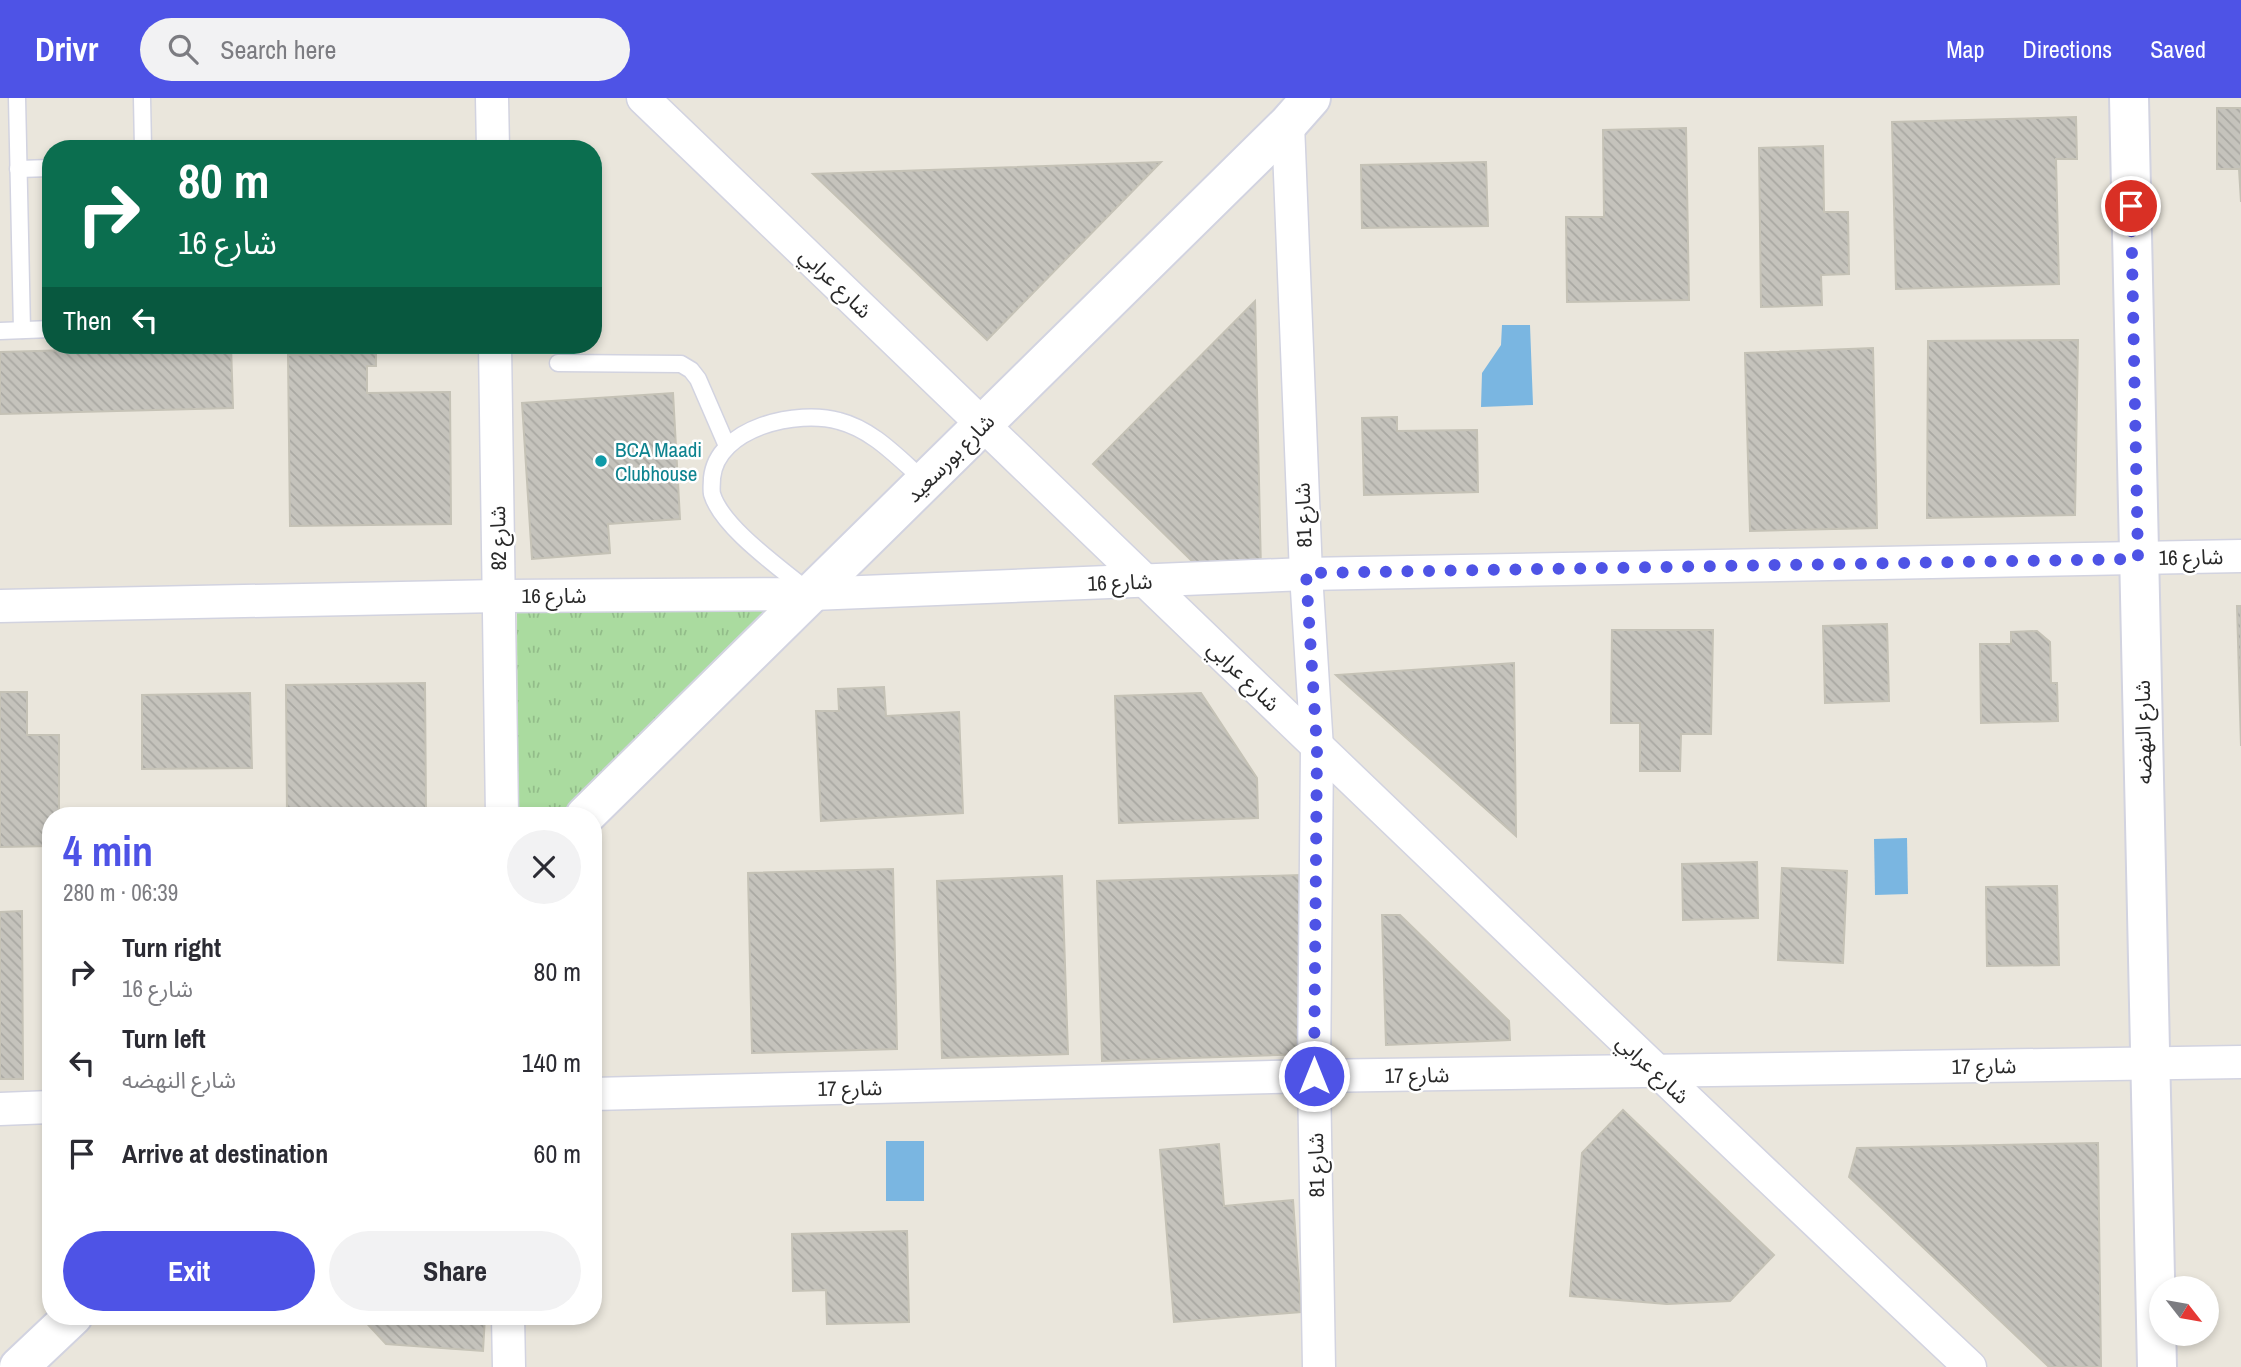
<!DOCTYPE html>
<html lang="en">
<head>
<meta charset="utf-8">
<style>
	body { margin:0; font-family:"Archivo Narrow","Noto Sans Arabic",sans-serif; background:#f2f2f3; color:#2b2b33; height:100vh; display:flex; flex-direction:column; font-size:26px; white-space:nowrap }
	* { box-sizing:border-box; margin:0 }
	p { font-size:23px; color:#7c7c81 }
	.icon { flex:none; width:38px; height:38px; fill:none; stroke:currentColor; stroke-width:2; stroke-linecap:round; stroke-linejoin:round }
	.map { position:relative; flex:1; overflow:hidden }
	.sheet { position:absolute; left:42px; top:709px; width:560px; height:518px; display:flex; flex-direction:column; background:#fff; border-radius:28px; box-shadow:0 4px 10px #0003 }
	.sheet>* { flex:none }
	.top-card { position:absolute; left:42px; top:42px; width:560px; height:214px; border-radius:28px; box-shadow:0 4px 10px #0003; background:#0b6e4f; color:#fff; overflow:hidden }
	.needle { width:46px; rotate:121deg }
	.fabs { position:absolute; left:2149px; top:1178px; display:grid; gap:14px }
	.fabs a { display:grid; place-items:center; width:70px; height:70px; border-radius:50%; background:#fff; box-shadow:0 4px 10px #0003; font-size:35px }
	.pin { position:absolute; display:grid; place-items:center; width:60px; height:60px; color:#fff; margin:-30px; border:4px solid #fff; border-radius:50%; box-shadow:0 2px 7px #0007 }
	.me { position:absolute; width:77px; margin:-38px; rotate:0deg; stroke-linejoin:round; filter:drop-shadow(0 0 5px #0008) }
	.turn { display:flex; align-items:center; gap:24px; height:147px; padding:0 21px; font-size:32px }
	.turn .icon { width:91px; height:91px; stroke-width:2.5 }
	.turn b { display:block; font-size:49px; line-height:60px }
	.then { display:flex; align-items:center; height:66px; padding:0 21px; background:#0003; gap:14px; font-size:26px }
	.round { display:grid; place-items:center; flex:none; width:74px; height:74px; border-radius:37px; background:#f2f2f3 }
	.summary { display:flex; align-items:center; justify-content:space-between; height:119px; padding:0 21px }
	h1 { font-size:42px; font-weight:700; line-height:52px; color:#4e53e6 }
	.cta { display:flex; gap:14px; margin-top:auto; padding:14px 21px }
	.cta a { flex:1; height:80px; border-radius:42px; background:#4e53e6; color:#fff; font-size:28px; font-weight:700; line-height:80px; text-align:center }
	.cta a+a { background:#f2f2f3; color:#2b2b33 }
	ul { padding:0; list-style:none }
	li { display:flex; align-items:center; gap:21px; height:91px; padding:0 21px }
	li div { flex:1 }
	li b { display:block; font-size:26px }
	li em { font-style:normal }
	header { display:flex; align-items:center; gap:42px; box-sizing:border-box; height:98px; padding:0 35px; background:#4e53e6; color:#fff }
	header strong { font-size:33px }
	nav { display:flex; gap:38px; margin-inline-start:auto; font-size:24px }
	.search { width:490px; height:63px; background:#f2f2f3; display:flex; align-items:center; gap:18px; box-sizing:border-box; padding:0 24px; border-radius:38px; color:#7c7c81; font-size:26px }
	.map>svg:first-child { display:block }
	.grass { fill:url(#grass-tufts) }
	.water { fill:#7ab6e1 }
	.building { fill:url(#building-back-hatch); stroke:#c5c2b6; stroke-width:2 }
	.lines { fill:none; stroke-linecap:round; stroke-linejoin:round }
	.service-casing { stroke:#d2d3e0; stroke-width:19 }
	.minor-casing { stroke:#d2d3e0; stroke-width:35 }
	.tertiary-casing { stroke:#d2d3e0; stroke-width:42 }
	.secondary-casing { stroke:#d2d3e0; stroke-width:42 }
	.service { stroke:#fff; stroke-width:16 }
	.minor { stroke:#fff; stroke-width:32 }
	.tertiary { stroke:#fff; stroke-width:38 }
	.secondary { stroke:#fff; stroke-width:38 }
	.route { stroke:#4e53e6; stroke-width:12; stroke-dasharray:0 21.6 }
	.culture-dot { fill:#0f9aa8; stroke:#fff; stroke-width:2.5 }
	.labels { text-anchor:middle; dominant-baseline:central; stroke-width:5; stroke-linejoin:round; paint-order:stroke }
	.street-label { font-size:21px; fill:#292929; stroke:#fff }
	.culture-label { font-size:21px; fill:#0d838f; stroke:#fff; text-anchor:start }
</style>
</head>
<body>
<header>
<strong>Drivr</strong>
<div class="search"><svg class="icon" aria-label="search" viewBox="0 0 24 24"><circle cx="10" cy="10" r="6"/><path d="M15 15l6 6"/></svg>Search here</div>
<nav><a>Map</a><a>Directions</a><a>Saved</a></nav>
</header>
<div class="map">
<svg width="2241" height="1269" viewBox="0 0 2241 1269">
	<defs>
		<pattern id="grass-tufts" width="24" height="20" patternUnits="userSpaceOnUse" patternTransform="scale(1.75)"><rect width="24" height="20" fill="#aadb9f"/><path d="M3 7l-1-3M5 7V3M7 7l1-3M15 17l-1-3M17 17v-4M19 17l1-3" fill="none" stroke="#92bc89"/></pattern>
		<pattern id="building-back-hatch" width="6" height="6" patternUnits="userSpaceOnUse" patternTransform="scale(1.75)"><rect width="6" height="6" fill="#c5c3bc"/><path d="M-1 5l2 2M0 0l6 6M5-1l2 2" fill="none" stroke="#a9a8a2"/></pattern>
	</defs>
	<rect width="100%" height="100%" fill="#eae6dc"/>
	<polygon class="grass" points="775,512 562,718 518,717 517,513"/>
	<g class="water">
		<polygon points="1502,227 1530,227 1533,307 1481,309 1482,275 1501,247"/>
		<polygon points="1907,740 1908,796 1875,797 1874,741"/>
		<rect x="886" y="1043" width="38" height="60"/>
	</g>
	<g class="building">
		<polygon points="2217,10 2241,10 2241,104 2239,71 2217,71"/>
		<polygon points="2076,19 2077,61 2056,61 2059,186 1896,191 1892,24"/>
		<polygon points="1686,30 1689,202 1567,204 1566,119 1604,119 1603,32"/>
		<polygon points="1823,48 1824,114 1848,114 1849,176 1821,177 1822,207 1761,209 1759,50"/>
		<polygon points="1161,64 987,242 813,76"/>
		<polygon points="1486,64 1488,128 1362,130 1361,67"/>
		<polygon points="1255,203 1261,473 1199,470 1093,366"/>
		<polygon points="2078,242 2075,417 1927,420 1928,243"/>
		<polygon points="148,247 231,247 233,310 0,316 0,254 148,250"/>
		<polygon points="1873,250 1877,430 1750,433 1745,255"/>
		<polygon points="376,255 376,268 367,268 367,295 450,294 451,426 290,428 288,257"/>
		<polygon points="673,295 680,421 608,426 610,455 532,461 522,305"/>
		<polygon points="1397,319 1397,333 1477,332 1478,394 1364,397 1362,320"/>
		<polygon points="2237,508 2241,508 2241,648"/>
		<polygon points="1887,526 1889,603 1825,605 1823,528"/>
		<polygon points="1612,532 1713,532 1711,636 1681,636 1680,673 1640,673 1640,625 1611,625"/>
		<polygon points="2037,533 2050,544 2051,585 2057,585 2058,623 1981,625 1980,546 2011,546 2011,534"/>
		<polygon points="1514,565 1516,738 1336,577"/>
		<polygon points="425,585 426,718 287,718 286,587"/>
		<polygon points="884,589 886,618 959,614 963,715 821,723 816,613 839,613 838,591"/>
		<polygon points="0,594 27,594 27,637 59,637 59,718 51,718 51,748 0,749"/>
		<polygon points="250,595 252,670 142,671 142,597"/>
		<polygon points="1201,595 1257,680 1258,720 1119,725 1115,598"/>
		<polygon points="1757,764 1758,820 1683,822 1682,766"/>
		<polygon points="1782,770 1847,773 1843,865 1778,862"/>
		<polygon points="893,771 897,951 752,955 748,775"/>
		<polygon points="1301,777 1306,956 1102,963 1097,783"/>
		<polygon points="1062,778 1068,956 942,960 937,783"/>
		<polygon points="2057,788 2059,867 1987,868 1986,789"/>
		<polygon points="22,813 23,981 0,981 0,814"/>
		<polygon points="1382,817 1400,817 1509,923 1510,942 1386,947"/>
		<polygon points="1623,1012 1774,1157 1730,1203 1667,1206 1570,1198 1582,1055"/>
		<polygon points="2098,1045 2101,1269 2049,1269 1849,1079 1857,1050"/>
		<polygon points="1219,1046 1224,1108 1293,1102 1301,1214 1174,1224 1160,1052"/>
		<polygon points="907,1133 909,1224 827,1226 826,1192 793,1193 792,1136"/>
		<polygon points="485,1218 483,1253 386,1246 361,1219 331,1218"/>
	</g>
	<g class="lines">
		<g class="service-casing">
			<g id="service">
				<polyline points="17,0 22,232"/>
				<polyline points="142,0 143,51"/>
				<polyline points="18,71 51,70"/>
				<polyline points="0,233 51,231"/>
				<polyline points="558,265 681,266 691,272 698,281 727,348"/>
				<path d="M 809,494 C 782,471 722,430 712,396 C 711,391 712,385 712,380 C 717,329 798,311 839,323 C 874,332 899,361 926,384"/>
			</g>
		</g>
		<g class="minor-casing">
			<g id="minor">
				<polyline points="492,0 493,51"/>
				<path d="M 643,0 C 1085,424 1524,850 1970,1269"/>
				<polyline points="1288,26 1306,476 1317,650 1314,978 1319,1269"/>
				<polyline points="495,247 502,718"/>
				<polyline points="0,508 499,498 812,496 1306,476 2241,458"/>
				<polyline points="593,996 1314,978 2241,964"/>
				<polyline points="0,1011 51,1009"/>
				<polyline points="508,1218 509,1269"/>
			</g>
		</g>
		<g class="tertiary-casing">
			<polyline id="tertiary" points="2129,0 2157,1269"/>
		</g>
		<g class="secondary-casing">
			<g id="secondary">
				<polyline points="585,718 1288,26 1311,0"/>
				<polyline points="19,1269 73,1218"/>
			</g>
		</g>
		<use href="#service" class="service"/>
		<use href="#minor" class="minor"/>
		<use href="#tertiary" class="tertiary"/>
		<use href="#secondary" class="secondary"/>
	</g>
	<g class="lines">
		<polyline class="route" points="1314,978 1317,650 1306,475 2138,461 2131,108"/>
	</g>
	<circle class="culture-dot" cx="601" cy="363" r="7"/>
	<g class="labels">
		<g class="street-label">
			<text transform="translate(836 185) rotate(44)">شارع عرابي</text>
			<text transform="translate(950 360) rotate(-45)">شارع بورسعيد</text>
			<text transform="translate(1303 417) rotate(-92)">شارع 81</text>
			<text transform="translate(498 440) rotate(-91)">شارع 82</text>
			<text transform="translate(2191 459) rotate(-1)">شارع 16</text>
			<text transform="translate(1120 484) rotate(-2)">شارع 16</text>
			<text x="554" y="497">شارع 16</text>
			<text transform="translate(1244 578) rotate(44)">شارع عرابي</text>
			<text transform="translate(2143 634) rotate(-91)">شارع النهضه</text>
			<text transform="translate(1984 968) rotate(-1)">شارع 17</text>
			<text transform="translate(1653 971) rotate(43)">شارع عرابي</text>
			<text transform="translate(1417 977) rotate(-1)">شارع 17</text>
			<text transform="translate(850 990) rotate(-1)">شارع 17</text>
			<text transform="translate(1316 1067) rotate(-91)">شارع 81</text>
		</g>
		<g class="culture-label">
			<text x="615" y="351">BCA Maadi<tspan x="615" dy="24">Clubhouse</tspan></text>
		</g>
	</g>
</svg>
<div class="fabs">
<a><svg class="needle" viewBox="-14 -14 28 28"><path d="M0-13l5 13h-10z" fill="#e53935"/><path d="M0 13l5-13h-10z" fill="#7c7c81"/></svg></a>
</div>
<div class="pin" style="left:2131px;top:108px;background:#d93025"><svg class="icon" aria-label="arrive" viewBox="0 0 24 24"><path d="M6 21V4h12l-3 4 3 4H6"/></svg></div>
<svg class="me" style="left:1314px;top:978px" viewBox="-20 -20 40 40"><circle r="17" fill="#4e53e6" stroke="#fff" stroke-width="3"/><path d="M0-11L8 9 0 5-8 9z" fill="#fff"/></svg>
<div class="top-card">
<div class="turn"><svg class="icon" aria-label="right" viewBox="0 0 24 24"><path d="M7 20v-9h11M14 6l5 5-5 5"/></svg><div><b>80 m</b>شارع 16</div></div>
<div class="then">Then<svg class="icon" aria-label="left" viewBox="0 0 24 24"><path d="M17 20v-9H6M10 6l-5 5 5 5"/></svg></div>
</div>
<section class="sheet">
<div class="summary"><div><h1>4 min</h1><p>280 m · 06:39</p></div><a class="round"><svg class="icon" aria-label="close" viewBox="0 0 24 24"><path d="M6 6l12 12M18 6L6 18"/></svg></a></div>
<ul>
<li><svg class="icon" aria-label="right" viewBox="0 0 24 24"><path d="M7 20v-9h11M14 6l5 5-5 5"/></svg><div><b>Turn right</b><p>شارع 16</p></div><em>80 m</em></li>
<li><svg class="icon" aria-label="left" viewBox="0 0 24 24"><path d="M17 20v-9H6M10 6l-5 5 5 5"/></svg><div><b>Turn left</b><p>شارع النهضه</p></div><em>140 m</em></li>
<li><svg class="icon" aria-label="arrive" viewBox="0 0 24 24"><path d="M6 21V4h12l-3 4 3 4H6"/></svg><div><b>Arrive at destination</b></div><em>60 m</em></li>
</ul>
<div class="cta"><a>Exit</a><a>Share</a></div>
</section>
</div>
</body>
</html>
